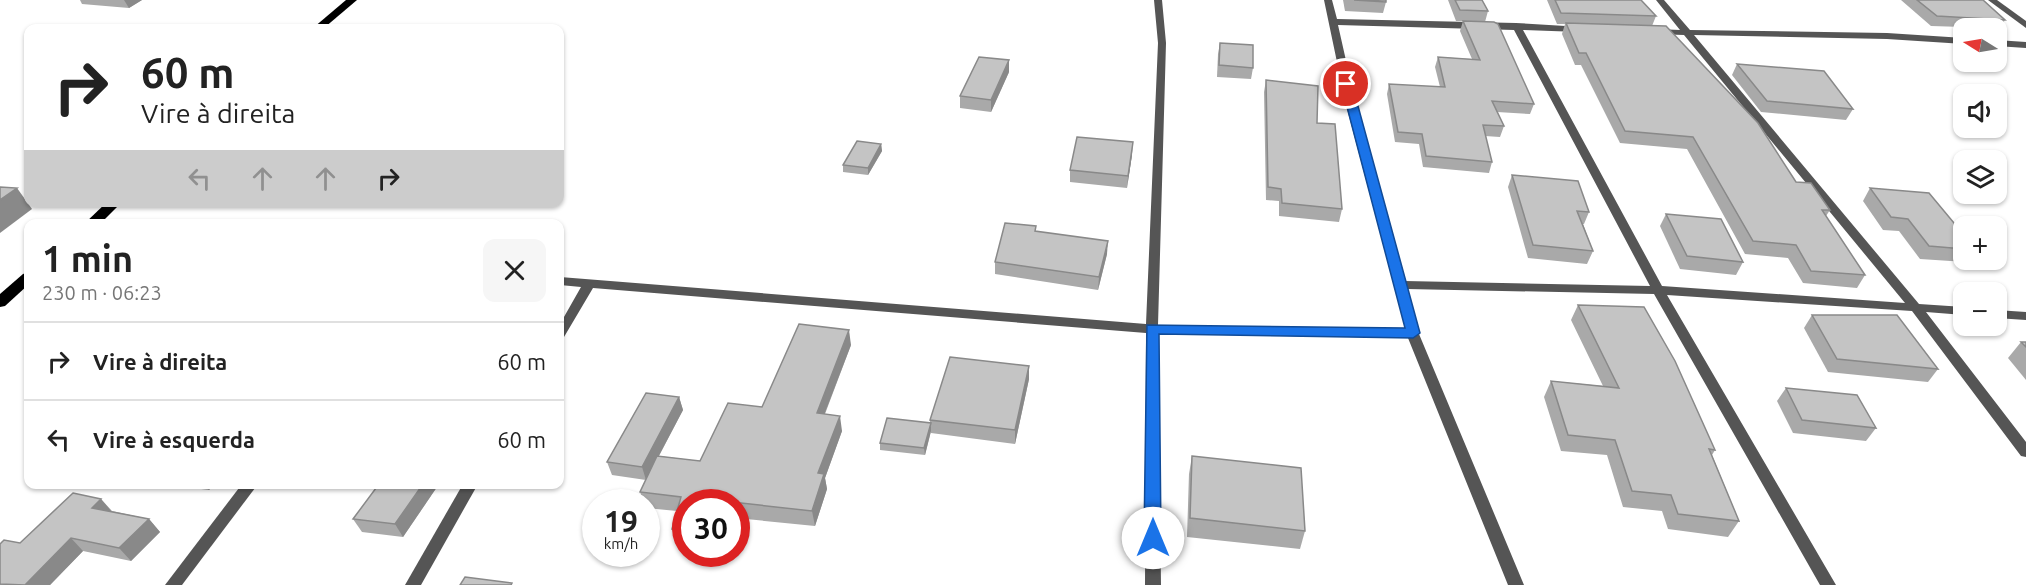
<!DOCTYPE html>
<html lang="pt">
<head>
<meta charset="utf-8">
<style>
	body { margin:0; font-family:Ubuntu,sans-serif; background:#f6f6f6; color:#222; height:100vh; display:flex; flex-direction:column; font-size:22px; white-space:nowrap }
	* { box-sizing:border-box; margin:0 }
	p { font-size:20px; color:#767676 }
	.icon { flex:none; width:33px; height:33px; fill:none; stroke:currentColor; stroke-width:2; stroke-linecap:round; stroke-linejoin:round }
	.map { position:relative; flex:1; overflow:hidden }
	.drawer { position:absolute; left:24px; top:219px; width:540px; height:270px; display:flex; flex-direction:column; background:#fff; border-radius:12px; box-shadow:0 2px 4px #0004 }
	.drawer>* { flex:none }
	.banner { position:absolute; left:24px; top:24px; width:540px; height:183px; border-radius:12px; box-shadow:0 2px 4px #0004; background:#fff; color:#222; overflow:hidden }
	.needle { width:39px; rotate:281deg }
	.tools { position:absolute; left:1953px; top:18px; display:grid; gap:12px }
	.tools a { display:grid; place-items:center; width:54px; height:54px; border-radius:12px; background:#fff; box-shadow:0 2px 4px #0004; font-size:30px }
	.speed { position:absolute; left:582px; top:489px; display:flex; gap:12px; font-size:30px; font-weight:700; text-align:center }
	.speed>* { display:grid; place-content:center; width:78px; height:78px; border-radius:50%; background:#fff; box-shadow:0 2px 4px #0004; line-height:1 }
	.speed small { font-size:15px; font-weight:400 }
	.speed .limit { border:9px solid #d22; background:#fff; color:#111 }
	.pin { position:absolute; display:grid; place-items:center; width:51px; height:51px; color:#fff; margin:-26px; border:3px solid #fff; border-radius:50%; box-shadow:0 2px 6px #0007 }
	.me { position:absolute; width:66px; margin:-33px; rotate:0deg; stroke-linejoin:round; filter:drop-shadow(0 0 4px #0008) }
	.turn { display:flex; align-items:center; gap:21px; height:126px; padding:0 18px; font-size:27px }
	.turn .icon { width:78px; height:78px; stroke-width:2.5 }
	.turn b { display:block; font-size:42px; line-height:51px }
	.lanes { display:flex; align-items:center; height:57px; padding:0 18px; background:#0003; justify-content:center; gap:30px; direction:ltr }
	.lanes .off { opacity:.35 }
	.round { display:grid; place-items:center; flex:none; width:63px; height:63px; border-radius:12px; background:#f6f6f6 }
	.head { display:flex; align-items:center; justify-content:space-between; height:102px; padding:0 18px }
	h1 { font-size:36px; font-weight:600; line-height:45px }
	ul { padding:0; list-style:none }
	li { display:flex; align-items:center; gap:18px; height:78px; padding:0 18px; border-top:2px solid #e0e0e0 }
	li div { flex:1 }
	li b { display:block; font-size:22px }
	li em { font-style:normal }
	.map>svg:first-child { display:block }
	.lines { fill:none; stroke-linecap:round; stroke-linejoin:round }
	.street { fill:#555; fill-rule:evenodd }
	.primary { fill:#000; fill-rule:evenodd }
	.wall { fill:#a9a9a9 }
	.shaded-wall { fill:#898989 }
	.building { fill:#c4c4c4; stroke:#898989; stroke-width:1.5 }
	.route { fill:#1a73e8; stroke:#114b97; stroke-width:1.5 }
</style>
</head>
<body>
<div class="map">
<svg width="2026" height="585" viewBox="0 0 2026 585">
	<rect width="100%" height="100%" fill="#fff"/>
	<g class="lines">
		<g class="street">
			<path d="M 1154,0 L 1162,0 L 1166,43 L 1158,325 L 1406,330 L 1346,105 L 1324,0 L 1332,0 L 1337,19 L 1516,23 L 1582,27 L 1583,29 L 1579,32 L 1523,30 L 1662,286 L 1905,303 L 1684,35 L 1653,34 L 1653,30 L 1656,29 L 1680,30 L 1656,0 L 1664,0 L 1690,30 L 1887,33 L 1964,38 L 1964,44 L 1887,39 L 1694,35 L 1919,304 L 1964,307 L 1964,315 L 1926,312 L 2026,442 L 2026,457 L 2021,456 L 1912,311 L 1667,295 L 1836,585 L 1820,585 L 1654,294 L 1407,289 L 1419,334 L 1524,585 L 1508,585 L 1408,338 L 1158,333 L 1161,585 L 1145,585 L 1146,333 L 593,288 L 564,337 L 560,338 L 560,324 L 581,287 L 560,285 L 560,277 L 1146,324 L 1158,43 ZM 1338,25 L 1514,30 L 1650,286 L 1405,281 L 1356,105 Z"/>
			<polygon points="1988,0 1997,0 2026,21 2026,28"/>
			<polygon points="1996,40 2026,42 2026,48 1996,46"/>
			<polygon points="1996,310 2026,312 2026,320 1996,318"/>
			<polygon points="242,484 258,484 182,585 165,585"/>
			<polygon points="463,484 478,484 421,585 405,585"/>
		</g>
		<g class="primary">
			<polygon points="346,0 357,0 324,28 313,28"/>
			<polygon points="107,202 122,202 100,224 84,224"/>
			<polygon points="28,272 28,285 5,306 0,307 0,294 23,274"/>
		</g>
	</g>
	<g class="wall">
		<polygon points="80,0 142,0 129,8 82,4"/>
		<polygon points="1343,0 1386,0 1386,2 1383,13 1345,11"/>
		<polygon points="1448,0 1482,0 1488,11 1485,22 1534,104 1530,114 1497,112 1504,126 1500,137 1485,136 1492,162 1489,173 1423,167 1419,144 1395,142 1387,94 1389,84 1440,87 1435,67 1438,57 1472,59 1460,31 1463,21 1456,21"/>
		<polygon points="1547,0 1641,0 1656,16 1652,26 1796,182 1830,210 1826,216 1865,275 1857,288 1803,283 1788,258 1745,254 1687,149 1620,143 1581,65 1575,65 1562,34 1565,24 1557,24"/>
		<polygon points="1901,0 1983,0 2005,20 1999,29 1996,29 1996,28 1931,26"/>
		<polygon points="1220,43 1253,68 1251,79 1217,77 1218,54"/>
		<polygon points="1737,64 1853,109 1846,120 1761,112 1732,75"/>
		<polygon points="1009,72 991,112 960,108 960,96"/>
		<polygon points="1266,80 1317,123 1342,209 1339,222 1279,216 1279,201 1266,200 1264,92"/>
		<polygon points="881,144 882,151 868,175 843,172 843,165"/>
		<polygon points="1132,155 1127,188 1070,182 1070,170"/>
		<polygon points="1512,175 1589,212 1584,224 1583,224 1593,251 1587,264 1528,258 1508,187"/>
		<polygon points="1870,188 1964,235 1964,260 1968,260 1966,262 1920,259 1899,231 1883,230 1863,201"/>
		<polygon points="1666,214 1743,262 1736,275 1680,269 1660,226"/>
		<polygon points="1036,232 1107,254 1098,290 995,274 995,262"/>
		<polygon points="1578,305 1715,450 1712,455 1739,521 1728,537 1668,529 1662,511 1623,507 1607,455 1561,451 1544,397 1551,381 1603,386 1571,320"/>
		<polygon points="1812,315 1938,369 1928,382 1828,372 1804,328"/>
		<polygon points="2021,342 2026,342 2026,380 2008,358"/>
		<polygon points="851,345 825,414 842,431 825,478 827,489 815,526 736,518 736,502 686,502 686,544 677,545 672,529 677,511 646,508 646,502 644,502 640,492 646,480 612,475 607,462 679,397 683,410 659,456 700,461 762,407"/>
		<polygon points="1029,366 1029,379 1015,444 931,433 931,431 925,455 880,450 880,443 930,423 930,420"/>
		<polygon points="1786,388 1876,428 1866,441 1793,433 1777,401"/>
		<polygon points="1192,456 1305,531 1300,549 1187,537 1189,474"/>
		<polygon points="163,484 214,484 209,490"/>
		<polygon points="379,484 439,484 403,537 362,532 353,519"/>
		<polygon points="101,499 112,511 149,519 160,532 131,561 83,551 50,585 0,585 0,544 20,543"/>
	</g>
	<g class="shaded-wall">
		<polygon points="124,0 142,0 129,8"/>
		<polygon points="1009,60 1009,72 991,112 991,100"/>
		<polygon points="1133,142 1132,155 1127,188 1128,176"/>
		<polygon points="881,144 882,151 868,175 868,168"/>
		<polygon points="17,188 32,209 0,233 0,200"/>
		<polygon points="1108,241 1107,254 1098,290 1099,277"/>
		<polygon points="849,330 851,345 819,428 817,413"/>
		<polygon points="1029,366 1029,379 1015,444 1015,430"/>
		<polygon points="679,397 683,410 646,480 642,467"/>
		<polygon points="840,416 842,431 825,478 827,489 815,526 812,511 818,473"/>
		<polygon points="931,424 931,431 925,455 924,448"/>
		<polygon points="560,443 562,450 560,455"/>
		<polygon points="205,484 214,484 209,490"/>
		<polygon points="423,484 439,484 403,537 395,524"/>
		<polygon points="101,499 112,512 92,508"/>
		<polygon points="149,519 160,532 131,561 119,548"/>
		<polygon points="71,538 83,551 50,585 25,585"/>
	</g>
	<g class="building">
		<polygon points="1354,0 1386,0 1386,2"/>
		<polygon points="1455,0 1482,0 1488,11 1460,10"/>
		<polygon points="1555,0 1641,0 1656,16 1561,13"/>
		<polygon points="1917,0 1983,0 2005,20 1937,16"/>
		<polygon points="1463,21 1494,22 1498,24 1534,104 1492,101 1504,126 1483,125 1492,162 1426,156 1422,134 1398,132 1389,84 1445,87 1438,57 1480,60"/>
		<polygon points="1566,23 1666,26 1758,123 1796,182 1811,183 1830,210 1822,210 1865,275 1811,271 1796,245 1753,241 1693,137 1625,131 1586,53 1579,53"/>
		<polygon points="1220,43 1253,45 1253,68 1219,65"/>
		<polygon points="979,57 1009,60 991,100 960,96"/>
		<polygon points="1737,64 1824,71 1853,109 1767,101"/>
		<polygon points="1266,80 1318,86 1317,123 1335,124 1342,209 1282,203 1281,189 1268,187"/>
		<polygon points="1077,137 1133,142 1128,176 1070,170"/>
		<polygon points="857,141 881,144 868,168 843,165"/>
		<polygon points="1512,175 1578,181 1589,212 1577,211 1593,251 1533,245"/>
		<polygon points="0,187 17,188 0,200"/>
		<polygon points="1870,188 1929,193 1964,235 1964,249 1929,246 1908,219 1891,217"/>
		<polygon points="1666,214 1721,219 1743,262 1687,256"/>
		<polygon points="1005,223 1036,226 1035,231 1108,241 1099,277 995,262"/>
		<polygon points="1578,305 1644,307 1675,361 1715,450 1709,449 1739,521 1678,514 1671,495 1632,491 1615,440 1568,435 1551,381 1619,388"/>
		<polygon points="1812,315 1897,315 1938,369 1837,359"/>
		<polygon points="799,324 849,330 817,413 840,416 818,473 824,474 812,511 705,499 705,502 686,502 686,529 672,529 681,497 640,492 657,456 700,461 728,403 762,407"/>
		<polygon points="2021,342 2026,342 2026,347"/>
		<polygon points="950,357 1029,366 1015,430 930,420"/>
		<polygon points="1786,388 1857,395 1876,428 1802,420"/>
		<polygon points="646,393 679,397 642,467 607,462"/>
		<polygon points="887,418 931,423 924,448 880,443"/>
		<polygon points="1192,456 1301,468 1305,531 1190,518"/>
		<polygon points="379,484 423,484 395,524 353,519"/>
		<polygon points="73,493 101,499 92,508 149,519 119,548 71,538 25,585 0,584 0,544 4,540 20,543"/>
		<polygon points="465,577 512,583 511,585 460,585"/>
	</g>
	<polygon class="route" points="1346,81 1352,84 1420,333 1413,338 1159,334 1161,538 1159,543 1147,543 1144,538 1147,325 1405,328 1341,84"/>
</svg>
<div class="tools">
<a><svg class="needle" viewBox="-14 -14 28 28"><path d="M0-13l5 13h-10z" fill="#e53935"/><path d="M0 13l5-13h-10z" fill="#767676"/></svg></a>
<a><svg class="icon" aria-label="sound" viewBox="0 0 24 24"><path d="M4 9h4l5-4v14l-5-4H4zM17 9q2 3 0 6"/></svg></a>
<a><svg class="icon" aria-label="layers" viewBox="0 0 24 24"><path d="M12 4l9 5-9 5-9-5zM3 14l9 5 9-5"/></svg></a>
<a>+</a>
<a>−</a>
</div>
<div class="speed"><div>19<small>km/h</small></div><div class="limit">30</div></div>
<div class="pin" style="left:1346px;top:84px;background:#d93025"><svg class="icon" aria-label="arrive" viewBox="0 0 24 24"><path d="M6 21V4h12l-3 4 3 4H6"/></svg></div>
<svg class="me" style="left:1153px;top:538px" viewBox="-20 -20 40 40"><circle r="19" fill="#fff"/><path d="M0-13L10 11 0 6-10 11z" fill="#1a73e8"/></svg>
<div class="banner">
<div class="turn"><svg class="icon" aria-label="right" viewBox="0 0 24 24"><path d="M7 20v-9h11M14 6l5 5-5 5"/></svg><div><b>60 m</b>Vire à direita</div></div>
<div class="lanes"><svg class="icon off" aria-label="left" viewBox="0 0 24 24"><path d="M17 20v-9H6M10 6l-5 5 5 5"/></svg><svg class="icon off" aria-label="ahead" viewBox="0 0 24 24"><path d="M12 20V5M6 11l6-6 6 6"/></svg><svg class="icon off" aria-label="ahead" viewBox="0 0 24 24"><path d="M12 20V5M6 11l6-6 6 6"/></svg><svg class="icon" aria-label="right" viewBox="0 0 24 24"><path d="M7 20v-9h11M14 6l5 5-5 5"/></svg></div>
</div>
<section class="drawer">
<div class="head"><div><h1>1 min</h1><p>230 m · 06:23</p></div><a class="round"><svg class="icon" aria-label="close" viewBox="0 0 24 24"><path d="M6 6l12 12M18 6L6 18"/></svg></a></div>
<ul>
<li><svg class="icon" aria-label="right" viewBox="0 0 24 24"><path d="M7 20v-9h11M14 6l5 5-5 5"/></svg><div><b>Vire à direita</b></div><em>60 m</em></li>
<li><svg class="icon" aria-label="left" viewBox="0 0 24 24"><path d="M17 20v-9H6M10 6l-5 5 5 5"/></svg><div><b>Vire à esquerda</b></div><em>60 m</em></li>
</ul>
</section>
</div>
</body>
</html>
